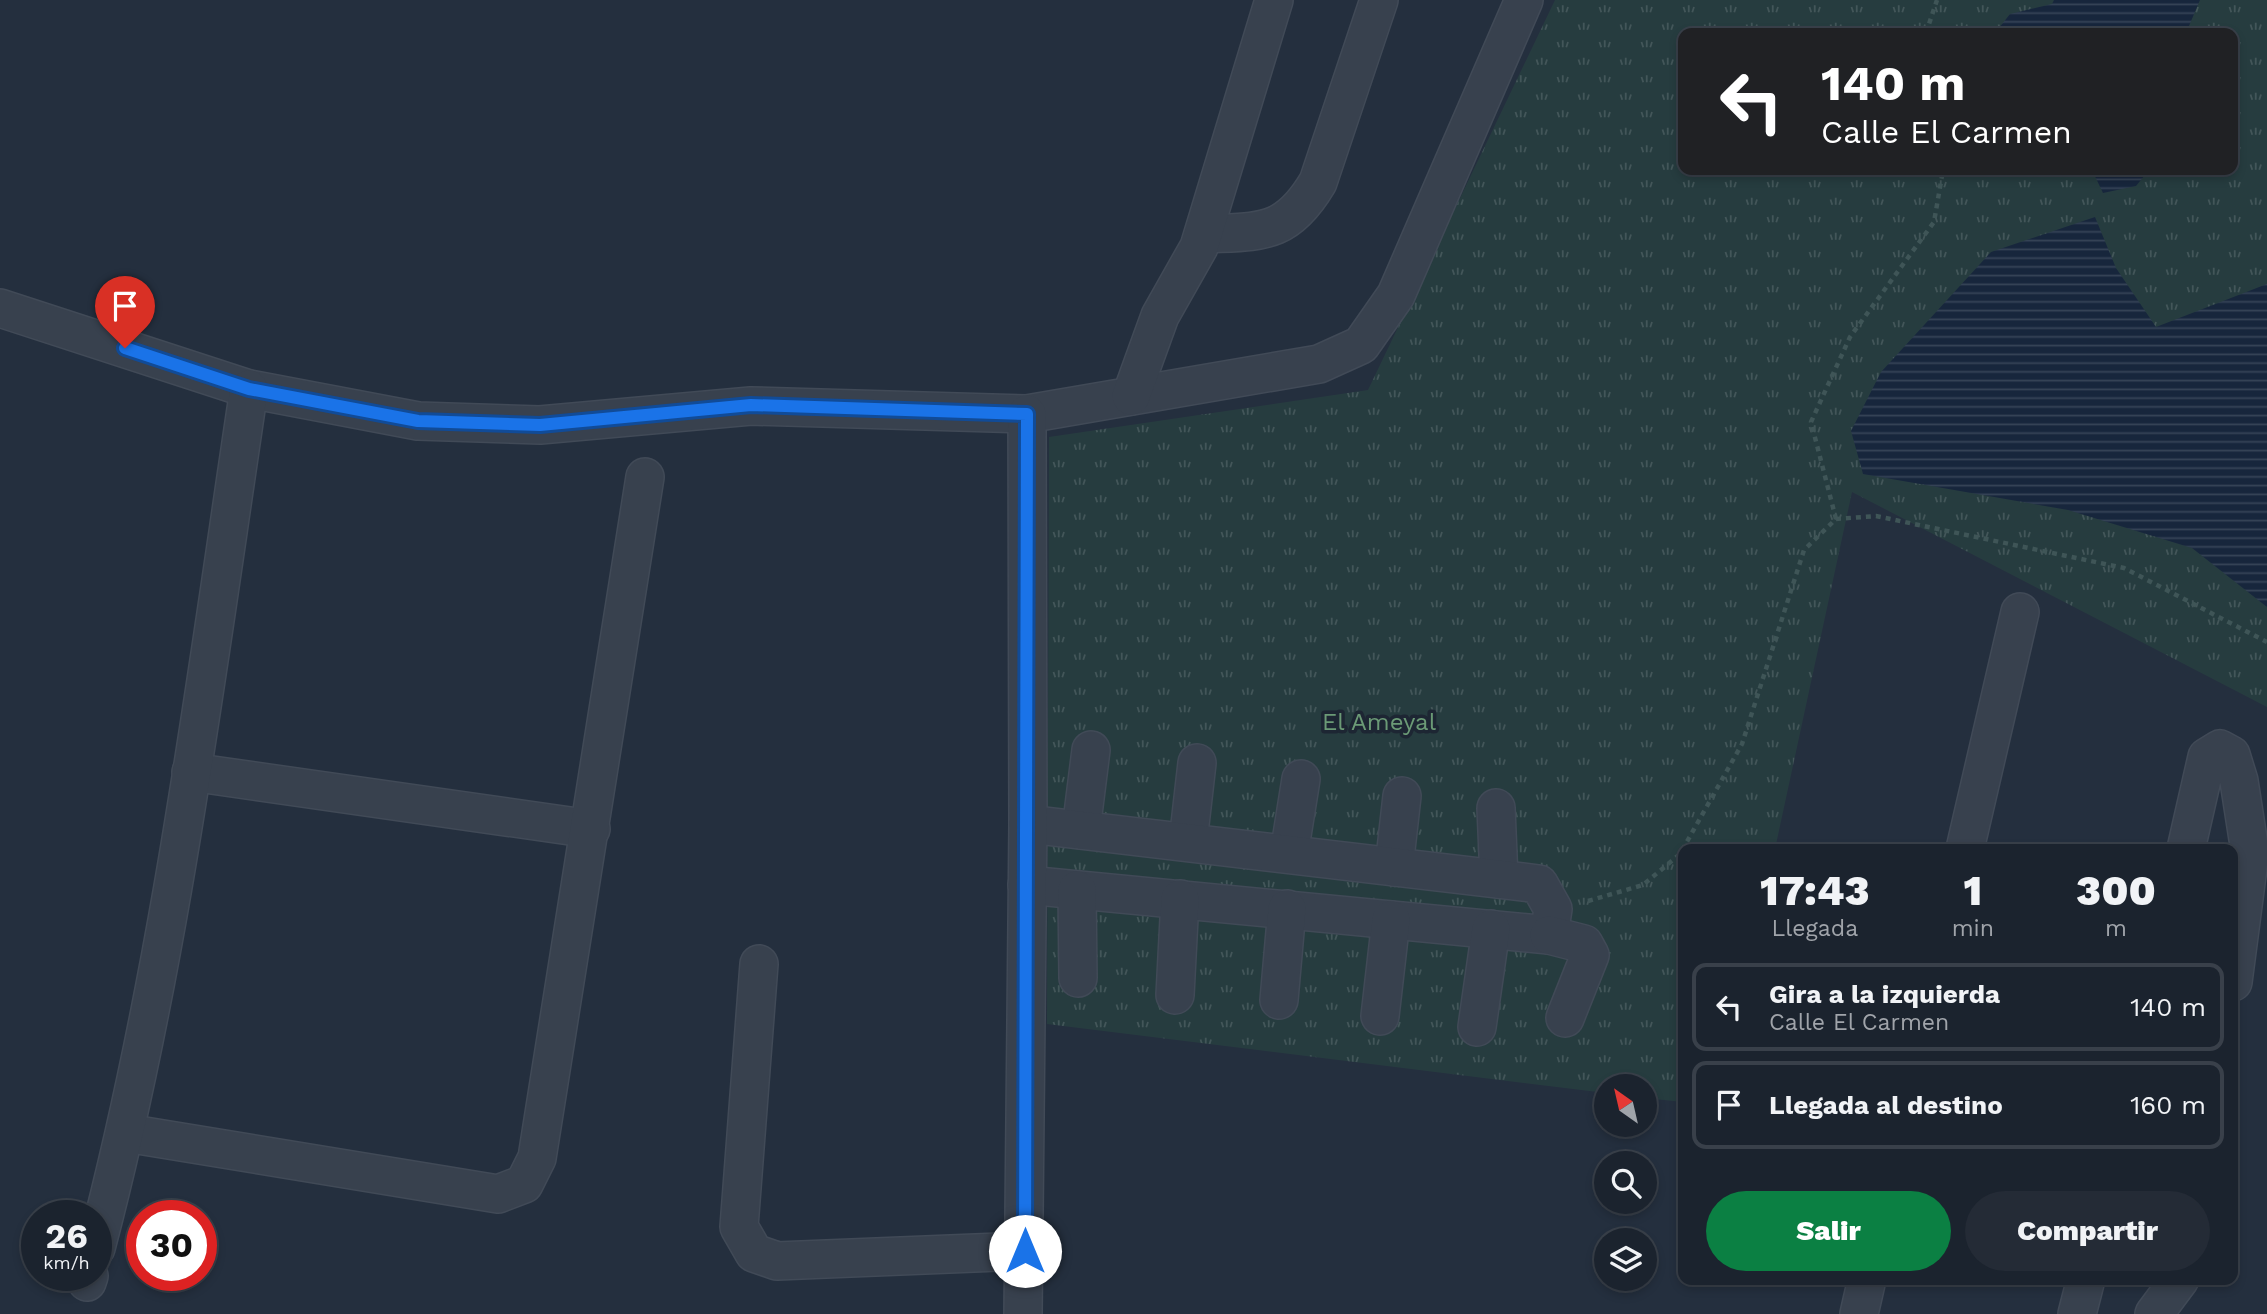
<!DOCTYPE html>
<html lang="es">
<head>
<meta charset="utf-8">
<style>
	body { margin:0; font-family:"Work Sans",sans-serif; background:#242b36; color:#f1f3f6; height:100vh; display:flex; flex-direction:column; font-size:26px; white-space:nowrap }
	* { box-sizing:border-box; margin:0 }
	p { font-size:23px; color:#a0a4aa }
	.icon { flex:none; width:38px; height:38px; fill:none; stroke:currentColor; stroke-width:2; stroke-linecap:round; stroke-linejoin:round }
	.map { position:relative; flex:1; overflow:hidden }
	.panel { position:absolute; left:1678px; top:844px; width:560px; height:441px; display:flex; flex-direction:column; background:#1b232e; border-radius:14px; box-shadow:0 4px 10px #0003,0 0 0 2px #39404a }
	.panel>* { flex:none }
	.banner { position:absolute; left:1678px; top:28px; width:560px; height:147px; border-radius:14px; box-shadow:0 4px 10px #0003,0 0 0 2px #39404a; background:#202124; color:#fff; overflow:hidden }
	.needle { width:46px; rotate:326deg }
	.buttons { position:absolute; left:1594px; top:1074px; display:grid; gap:14px }
	.buttons a { display:grid; place-items:center; width:63px; height:63px; border-radius:50%; background:#1b232e; box-shadow:0 4px 10px #0003,0 0 0 2px #39404a; font-size:35px }
	.speed { position:absolute; left:21px; top:1200px; display:flex; gap:14px; font-size:35px; font-weight:700; text-align:center }
	.speed>* { display:grid; place-content:center; width:91px; height:91px; border-radius:50%; background:#1b232e; box-shadow:0 4px 10px #0003,0 0 0 2px #39404a; line-height:1 }
	.speed small { font-size:18px; font-weight:400 }
	.speed .limit { border:10px solid #d22; background:#fff; color:#111 }
	.pin { position:absolute; display:grid; place-items:center; width:60px; height:60px; color:#fff; margin:-72px -30px; border-radius:50% 50% 50% 0; rotate:-45deg; box-shadow:0 0 7px #0007 }
	.pin .icon { rotate:45deg }
	.me { position:absolute; width:77px; margin:-38px; rotate:0deg; stroke-linejoin:round; filter:drop-shadow(0 0 5px #0008) }
	.turn { display:flex; align-items:center; gap:24px; height:147px; padding:0 28px; font-size:32px }
	.turn .icon { width:91px; height:91px; stroke-width:2.5 }
	.turn b { display:block; font-size:49px; line-height:60px }
	.eta { display:flex; justify-content:space-evenly; align-items:center; height:119px; text-align:center }
	.eta b { font-size:42px; font-weight:800; line-height:49px }
	.button { display:flex; gap:14px; margin-top:auto; padding:14px 28px }
	.button a { flex:1; height:80px; border-radius:42px; background:#0b8043; color:#fff; font-size:28px; font-weight:800; line-height:80px; text-align:center }
	.button a+a { background:#242b36; color:#f1f3f6 }
	ul { padding:0; list-style:none }
	li { display:flex; align-items:center; gap:21px; height:88px; margin:0 14px 10px; padding:0 14px; border:4px solid #39404a; border-radius:14px }
	li div { flex:1 }
	li b { display:block; font-size:26px }
	li em { font-style:normal }
	.map>svg:first-child { display:block }
	.park { fill:url(#park-tufts); fill-rule:evenodd }
	.water { fill:url(#water-rules) }
	.lines { fill:none; stroke-linecap:round; stroke-linejoin:round }
	.minor-casing { stroke:#414a57; stroke-width:40 }
	.path { stroke:#3f5557; stroke-width:4.5; stroke-dasharray:5 5; stroke-linecap:butt }
	.minor { stroke:#38414e; stroke-width:37 }
	.route-casing { stroke:#114b97; stroke-width:18 }
	.route { stroke:#1a73e8; stroke-width:12 }
	.labels { text-anchor:middle; dominant-baseline:central; stroke-width:7; stroke-linejoin:round; paint-order:stroke }
	.park-label { font-size:24px; fill:#6b9a76; stroke:#1d2633 }
</style>
</head>
<body>
<div class="map">
<svg width="2267" height="1314" viewBox="0 0 2267 1314">
	<defs>
		<pattern id="park-tufts" width="24" height="20" patternUnits="userSpaceOnUse" patternTransform="scale(1.75)"><rect width="24" height="20" fill="#263c3f"/><path d="M3 7l-1-3M5 7V3M7 7l1-3M15 17l-1-3M17 17v-4M19 17l1-3" fill="none" stroke="#435659"/></pattern>
		<pattern id="water-rules" width="6" height="5" patternUnits="userSpaceOnUse" patternTransform="scale(1.75)"><rect width="6" height="5" fill="#17263c"/><path d="M0 2.5h6" fill="none" stroke="#364457"/></pattern>
	</defs>
	<rect width="100%" height="100%" fill="#242f3e"/>
	<path class="park" d="M 1555,0 L 2267,0 L 2267,707 L 1852,492 L 1775,849 L 1684,849 L 1683,1102 L 1645,1098 L 1645,1087 L 1606,1087 L 1606,1093 L 1047,1024 L 1049,437 L 1368,390 ZM 1684,33 L 2233,33 L 2233,170 L 1684,170 Z"/>
	<g class="water">
		<polygon points="2054,0 2200,0 2186,33 1995,33 2010,14 2052,4"/>
		<polygon points="2092,170 2149,170 2136,186 2103,193"/>
		<polygon points="2095,217 2116,268 2156,327 2267,284 2267,607 2192,548 2068,510 1863,474 1851,431 1881,372 1991,252"/>
	</g>
	<g class="lines">
		<g class="minor-casing">
			<g id="minor">
				<path d="M 1204,234 C 1261,231 1286,236 1318,182 L 1379,0"/>
				<polyline points="0,308 249,389 418,421 540,425 751,406 1027,414 1319,364 1361,345 1396,295 1524,0"/>
				<polyline points="1131,396 1160,316 1199,247 1274,0"/>
				<polyline points="191,772 591,829"/>
				<polyline points="1496,808 1499,879"/>
				<polyline points="1081,830 1091,750"/>
				<polyline points="1188,842 1197,763"/>
				<polyline points="1965,849 2020,612"/>
				<polyline points="2186,849 2207,757 2220,749 2231,755 2239,781 2250,852 2233,982"/>
				<polyline points="1289,854 1301,779"/>
				<polyline points="1394,867 1402,796"/>
				<polyline points="1027,885 1549,935 1553,909 1539,884 1028,824"/>
				<polyline points="1077,890 1078,978"/>
				<polyline points="1549,935 1584,944 1590,955 1565,1018"/>
				<polyline points="759,964 739,1227 754,1253 777,1261 1025,1251"/>
				<polyline points="1175,995 1180,899"/>
				<polyline points="1279,1000 1287,909"/>
				<polyline points="1380,1016 1391,920"/>
				<polyline points="1477,1027 1491,929"/>
				<polyline points="126,1133 498,1194 524,1184 537,1158 645,477"/>
				<path d="M 96,1248 C 170,967 206,676 249,389"/>
				<polyline points="87,1282 89,1276"/>
				<polyline points="1023,1314 1028,824 1027,414"/>
				<polyline points="1859,1314 1867,1279"/>
				<polyline points="2077,1314 2086,1279"/>
				<polyline points="2154,1314 2180,1279"/>
			</g>
		</g>
		<g class="path">
			<polyline points="1926,33 1937,0"/>
			<polyline points="1836,519 1811,422 1850,337 1934,222 1943,170"/>
			<polyline points="1588,901 1643,885 1680,854 1742,744 1804,550 1836,519 1876,516 2124,568 2267,642"/>
		</g>
		<use href="#minor" class="minor"/>
	</g>
	<g class="lines">
		<g class="route-casing">
			<polyline id="route" points="125,348 249,389 418,421 540,425 751,405 1027,414 1025,1251"/>
		</g>
		<use href="#route" class="route"/>
	</g>
	<g class="labels">
		<g class="park-label">
			<text x="1379" y="722">El Ameyal</text>
		</g>
	</g>
</svg>
<div class="buttons">
<a><svg class="needle" viewBox="-14 -14 28 28"><path d="M0-13l5 13h-10z" fill="#e53935"/><path d="M0 13l5-13h-10z" fill="#a0a4aa"/></svg></a>
<a><svg class="icon" aria-label="search" viewBox="0 0 24 24"><circle cx="10" cy="10" r="6"/><path d="M15 15l6 6"/></svg></a>
<a><svg class="icon" aria-label="layers" viewBox="0 0 24 24"><path d="M12 4l9 5-9 5-9-5zM3 14l9 5 9-5"/></svg></a>
</div>
<div class="speed"><div>26<small>km/h</small></div><div class="limit">30</div></div>
<div class="pin" style="left:125px;top:348px;background:#d93025"><svg class="icon" aria-label="arrive" viewBox="0 0 24 24"><path d="M6 21V4h12l-3 4 3 4H6"/></svg></div>
<svg class="me" style="left:1025px;top:1251px" viewBox="-20 -20 40 40"><circle r="19" fill="#fff"/><path d="M0-13L10 11 0 6-10 11z" fill="#1a73e8"/></svg>
<div class="banner">
<div class="turn"><svg class="icon" aria-label="left" viewBox="0 0 24 24"><path d="M17 20v-9H6M10 6l-5 5 5 5"/></svg><div><b>140 m</b>Calle El Carmen</div></div>
</div>
<section class="panel">
<div class="eta">
<div><b>17:43</b><p>Llegada</p></div>
<div><b>1</b><p>min</p></div>
<div><b>300</b><p>m</p></div>
</div>
<ul>
<li><svg class="icon" aria-label="left" viewBox="0 0 24 24"><path d="M17 20v-9H6M10 6l-5 5 5 5"/></svg><div><b>Gira a la izquierda</b><p>Calle El Carmen</p></div><em>140 m</em></li>
<li><svg class="icon" aria-label="arrive" viewBox="0 0 24 24"><path d="M6 21V4h12l-3 4 3 4H6"/></svg><div><b>Llegada al destino</b></div><em>160 m</em></li>
</ul>
<div class="button"><a>Salir</a><a>Compartir</a></div>
</section>
</div>
</body>
</html>
